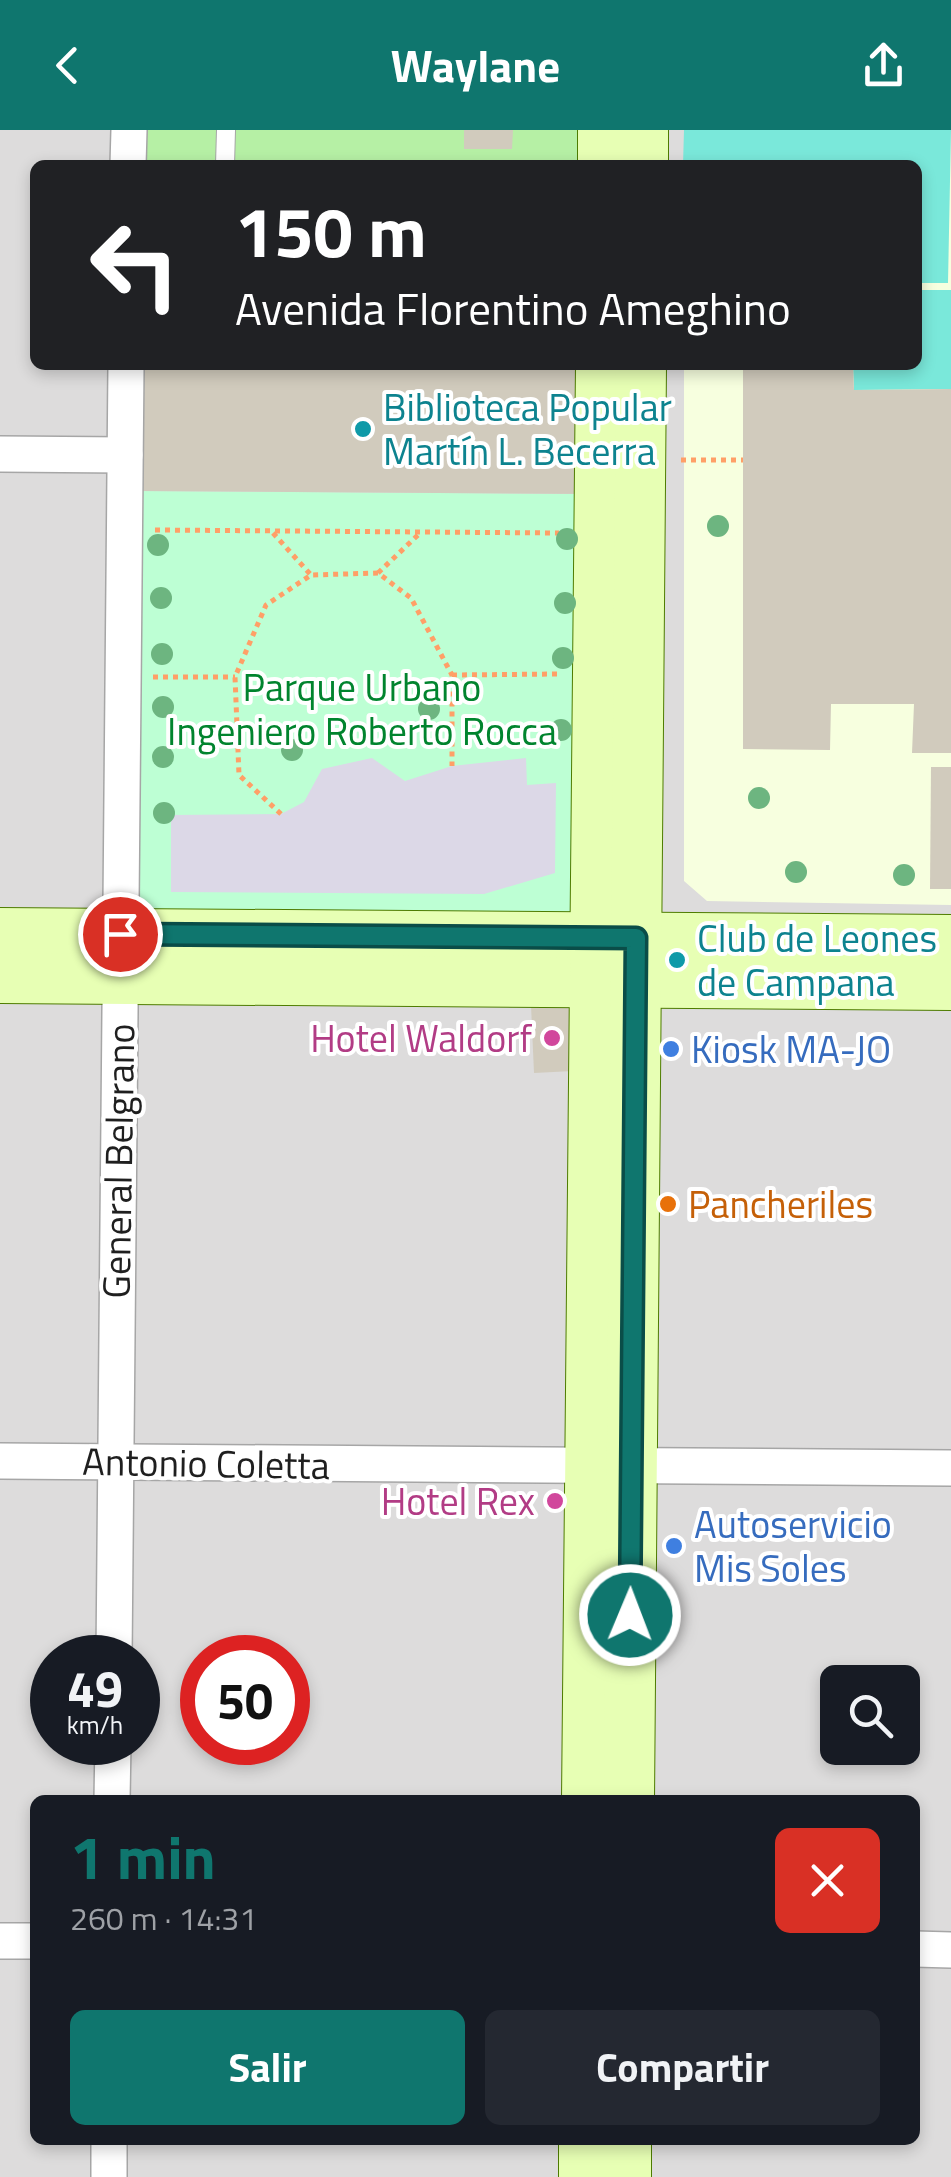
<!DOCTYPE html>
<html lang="es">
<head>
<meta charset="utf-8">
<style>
	body { margin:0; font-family:"Titillium Web",sans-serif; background:#242831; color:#f1f3f6; height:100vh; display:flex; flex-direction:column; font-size:38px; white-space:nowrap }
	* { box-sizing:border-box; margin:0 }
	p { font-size:32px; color:#9ea1a6 }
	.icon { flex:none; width:55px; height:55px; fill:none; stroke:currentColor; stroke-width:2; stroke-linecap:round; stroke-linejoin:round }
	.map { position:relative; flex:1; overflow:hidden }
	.panel { position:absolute; left:30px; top:1665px; width:890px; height:350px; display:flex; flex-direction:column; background:#171b24; border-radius:15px; box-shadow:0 5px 15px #0003 }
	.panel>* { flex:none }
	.top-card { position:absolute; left:30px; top:30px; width:892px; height:210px; border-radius:15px; box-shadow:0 5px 15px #0003; background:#202124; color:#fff; overflow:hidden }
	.controls { position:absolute; left:820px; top:1535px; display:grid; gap:20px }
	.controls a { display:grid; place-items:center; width:100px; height:100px; border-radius:15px; background:#171b24; box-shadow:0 5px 15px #0003; font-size:50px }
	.speed { position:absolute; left:30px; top:1505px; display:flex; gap:20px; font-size:50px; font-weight:700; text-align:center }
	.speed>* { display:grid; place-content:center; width:130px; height:130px; border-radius:50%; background:#171b24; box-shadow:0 5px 15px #0003; line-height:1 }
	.speed small { font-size:25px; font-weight:400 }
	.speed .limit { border:15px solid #d22; background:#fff; color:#111 }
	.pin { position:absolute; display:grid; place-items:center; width:85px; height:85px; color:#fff; margin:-42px; border:5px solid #fff; border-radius:50%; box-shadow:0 2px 10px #0007 }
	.me { position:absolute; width:110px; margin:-55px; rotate:1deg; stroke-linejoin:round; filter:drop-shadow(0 0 8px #0008) }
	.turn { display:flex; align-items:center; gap:35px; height:210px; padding:0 40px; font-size:45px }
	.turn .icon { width:130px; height:130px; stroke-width:2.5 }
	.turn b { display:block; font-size:70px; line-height:85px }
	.round { display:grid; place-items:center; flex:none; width:105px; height:105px; border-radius:15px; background:#242831 }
	.summary { display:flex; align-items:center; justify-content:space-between; height:170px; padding:0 40px }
	h1 { font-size:60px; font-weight:700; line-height:75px; color:#0f766e }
	.primary-button { display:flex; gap:20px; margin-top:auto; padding:20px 40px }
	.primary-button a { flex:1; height:115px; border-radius:15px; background:#0f766e; color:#fff; font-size:40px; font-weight:700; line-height:115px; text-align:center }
	.primary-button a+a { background:#242831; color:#f1f3f6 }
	header { display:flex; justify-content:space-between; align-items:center; height:130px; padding:0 40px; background:#0f766e; color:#fff; font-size:45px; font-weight:700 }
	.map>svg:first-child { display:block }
	.residential { fill:#dddcdc; fill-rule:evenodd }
	.education { fill:#f7ffdf }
	.grass { fill:#b6f0a5 }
	.park { fill:#bdffd4 }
	.pitch { fill:#7ae8da }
	.plaza { fill:#dcd8e7 }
	.building { fill:#d1cbbd }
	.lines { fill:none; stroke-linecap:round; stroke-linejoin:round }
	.service-casing { stroke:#a6a6a6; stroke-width:20 }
	.minor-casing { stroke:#a6a6a6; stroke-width:38 }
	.secondary-casing { stroke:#4e7c00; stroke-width:52 }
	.path { stroke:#ff9f67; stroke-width:5; stroke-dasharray:5 5; stroke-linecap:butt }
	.service { stroke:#fff; stroke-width:18 }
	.minor { stroke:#fff; stroke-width:35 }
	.secondary { stroke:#e7ffb4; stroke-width:50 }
	.tree { fill:#6db580 }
	.route-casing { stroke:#0a4d48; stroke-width:25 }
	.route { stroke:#0f766e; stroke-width:18 }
	.culture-dot { fill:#0f9aa8; stroke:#fff; stroke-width:4 }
	.hotel-dot { fill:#d1479c; stroke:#fff; stroke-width:4 }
	.shop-dot { fill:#3f7fe0; stroke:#fff; stroke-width:4 }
	.food-dot { fill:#e8710a; stroke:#fff; stroke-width:4 }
	.labels { text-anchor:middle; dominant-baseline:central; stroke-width:8; stroke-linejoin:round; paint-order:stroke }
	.culture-label { font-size:38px; fill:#0d838f; stroke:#fff; text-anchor:start }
	.park-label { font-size:38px; fill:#01842e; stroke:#fff }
	.hotel-label { font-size:38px; fill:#b23c85; stroke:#fff; text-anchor:end }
	.shop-label { font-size:38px; fill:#366cbe; stroke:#fff; text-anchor:start }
	.street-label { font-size:38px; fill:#1f1f1f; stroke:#fff }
	.food-label { font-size:38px; fill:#c56008; stroke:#fff; text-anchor:start }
</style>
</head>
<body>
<header><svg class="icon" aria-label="back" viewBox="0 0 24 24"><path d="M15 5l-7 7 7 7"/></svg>Waylane<svg class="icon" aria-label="share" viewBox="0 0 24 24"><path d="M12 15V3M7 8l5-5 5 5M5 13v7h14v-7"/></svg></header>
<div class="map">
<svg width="951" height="2047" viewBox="0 0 951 2047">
	<rect width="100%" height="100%" fill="#f1f0e4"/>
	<path class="residential" d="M 0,0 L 951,0 L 951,2047 L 0,2047 ZM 35,35 L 918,35 L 918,235 L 35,235 ZM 52,1528 L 138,1528 L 138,1612 L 52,1612 ZM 202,1528 L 288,1528 L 288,1612 L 202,1612 ZM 838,1552 L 902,1552 L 902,1618 L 838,1618 ZM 35,1670 L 915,1670 L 915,2010 L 35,2010 Z"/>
	<polygon class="education" points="684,0 951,0 951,775 707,771 684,751 684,235 918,235 918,35"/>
	<rect class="grass" x="143" y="0" width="442" height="35"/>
	<polygon class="park" points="137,361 589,364 575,785 144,786 137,775"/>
	<g class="pitch">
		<polygon points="684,0 951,0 948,153 918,153 918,35 683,35"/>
		<polygon points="918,160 951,160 951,259 854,260 853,235 918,235"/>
	</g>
	<polygon class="plaza" points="372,628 405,651 452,636 526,628 527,655 556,653 555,743 484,764 171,762 171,685 281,684 304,672 322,639"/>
	<g class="building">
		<polygon points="464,0 513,0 512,19 464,19"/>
		<polygon points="138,235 589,236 589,364 137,361"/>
		<polygon points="743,235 853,235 854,260 951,259 951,623 912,623 914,574 831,574 830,620 743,619"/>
		<polygon points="931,637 951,637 951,759 930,759"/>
		<polygon points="570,873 573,941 534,943 531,875"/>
	</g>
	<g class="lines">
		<g class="service-casing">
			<polyline id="service" points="225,35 226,0"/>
		</g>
		<g class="minor-casing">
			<g id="minor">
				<polyline points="128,35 129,0"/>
				<polyline points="0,324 125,325"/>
				<polyline points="0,1331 951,1338"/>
				<polyline points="114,1528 126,235"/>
				<polyline points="112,1670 113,1612"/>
				<polyline points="0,1811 35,1811"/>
				<polyline points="915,1819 951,1820"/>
				<polyline points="109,2047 109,2010"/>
			</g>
		</g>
		<g class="secondary-casing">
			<g id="secondary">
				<polyline points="603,35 603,0"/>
				<polyline points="643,35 643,0"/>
				<polyline points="0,803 951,810"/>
				<polyline points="0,848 951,855"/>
				<polyline points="587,1670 601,235"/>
				<polyline points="629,1670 641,235"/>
				<polyline points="584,2047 584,2010"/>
				<polyline points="626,2047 626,2010"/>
			</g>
		</g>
		<g class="path">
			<polyline points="681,330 743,330"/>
			<polyline points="155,400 559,403"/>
			<polyline points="273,403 311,445"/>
			<polyline points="378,443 419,404"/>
			<polyline points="452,545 559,544"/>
			<polyline points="153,547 235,547"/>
			<polyline points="281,684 239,645 235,547 266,475 311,445 378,443 411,468 452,545 452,636"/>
			<polyline points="154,685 171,685"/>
		</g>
		<use href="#service" class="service"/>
		<use href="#minor" class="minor"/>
		<use href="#secondary" class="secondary"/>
	</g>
	<g class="tree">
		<circle cx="718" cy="396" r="11"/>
		<circle cx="567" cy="409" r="11"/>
		<circle cx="158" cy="415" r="11"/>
		<circle cx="161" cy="468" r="11"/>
		<circle cx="565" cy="473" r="11"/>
		<circle cx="162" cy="524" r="11"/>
		<circle cx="563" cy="528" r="11"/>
		<circle cx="163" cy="577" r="11"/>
		<circle cx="429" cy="579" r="11"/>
		<circle cx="561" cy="600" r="11"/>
		<circle cx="292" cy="620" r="11"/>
		<circle cx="163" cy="627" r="11"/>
		<circle cx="759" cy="668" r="11"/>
		<circle cx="164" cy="683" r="11"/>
		<circle cx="796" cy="742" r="11"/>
		<circle cx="904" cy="745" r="11"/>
	</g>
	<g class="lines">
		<g class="route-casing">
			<polyline id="route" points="120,804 636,808 630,1485"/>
		</g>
		<use href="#route" class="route"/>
	</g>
	<g class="culture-dot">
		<circle cx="363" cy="299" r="10"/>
		<circle cx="677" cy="830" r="10"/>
	</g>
	<g class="hotel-dot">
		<circle cx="552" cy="908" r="10"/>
		<circle cx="555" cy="1371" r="10"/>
	</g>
	<g class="shop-dot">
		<circle cx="671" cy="919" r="10"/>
		<circle cx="674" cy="1416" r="10"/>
	</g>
	<circle class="food-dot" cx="668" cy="1074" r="10"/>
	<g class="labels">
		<g class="culture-label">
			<text x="383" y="277">Biblioteca Popular<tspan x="383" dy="44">Martín L. Becerra</tspan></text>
			<text x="697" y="808">Club de Leones<tspan x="697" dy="44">de Campana</tspan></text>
		</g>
		<g class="park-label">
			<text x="362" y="557">Parque Urbano<tspan x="362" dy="44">Ingeniero Roberto Rocca</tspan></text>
		</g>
		<g class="hotel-label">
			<text x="532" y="908">Hotel Waldorf</text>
			<text x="535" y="1371">Hotel Rex</text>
		</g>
		<g class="shop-label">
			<text x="691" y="919">Kiosk MA-JO</text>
			<text x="694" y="1394">Autoservicio<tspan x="694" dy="44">Mis Soles</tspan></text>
		</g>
		<g class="street-label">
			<text transform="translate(118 1031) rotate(-89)">General Belgrano</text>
			<text transform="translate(206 1333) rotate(1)">Antonio Coletta</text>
		</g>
		<g class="food-label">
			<text x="688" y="1074">Pancheriles</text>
		</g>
	</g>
</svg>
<div class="controls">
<a><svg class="icon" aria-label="search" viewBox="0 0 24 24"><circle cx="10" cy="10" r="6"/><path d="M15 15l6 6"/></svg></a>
</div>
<div class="speed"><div>49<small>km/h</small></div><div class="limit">50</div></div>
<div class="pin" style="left:120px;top:804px;background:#d93025"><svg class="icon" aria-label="arrive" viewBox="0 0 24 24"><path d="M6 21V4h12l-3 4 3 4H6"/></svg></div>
<svg class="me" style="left:630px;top:1485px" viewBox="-20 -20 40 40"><circle r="17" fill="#0f766e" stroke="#fff" stroke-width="3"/><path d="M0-11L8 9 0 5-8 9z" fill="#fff"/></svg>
<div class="top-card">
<div class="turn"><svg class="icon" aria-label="left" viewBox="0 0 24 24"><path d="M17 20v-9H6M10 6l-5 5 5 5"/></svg><div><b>150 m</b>Avenida Florentino Ameghino</div></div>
</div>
<section class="panel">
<div class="summary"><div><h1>1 min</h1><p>260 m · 14:31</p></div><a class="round" style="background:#d93025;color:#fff"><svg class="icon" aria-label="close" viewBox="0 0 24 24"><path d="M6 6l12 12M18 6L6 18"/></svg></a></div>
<div class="primary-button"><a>Salir</a><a>Compartir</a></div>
</section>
</div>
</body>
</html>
